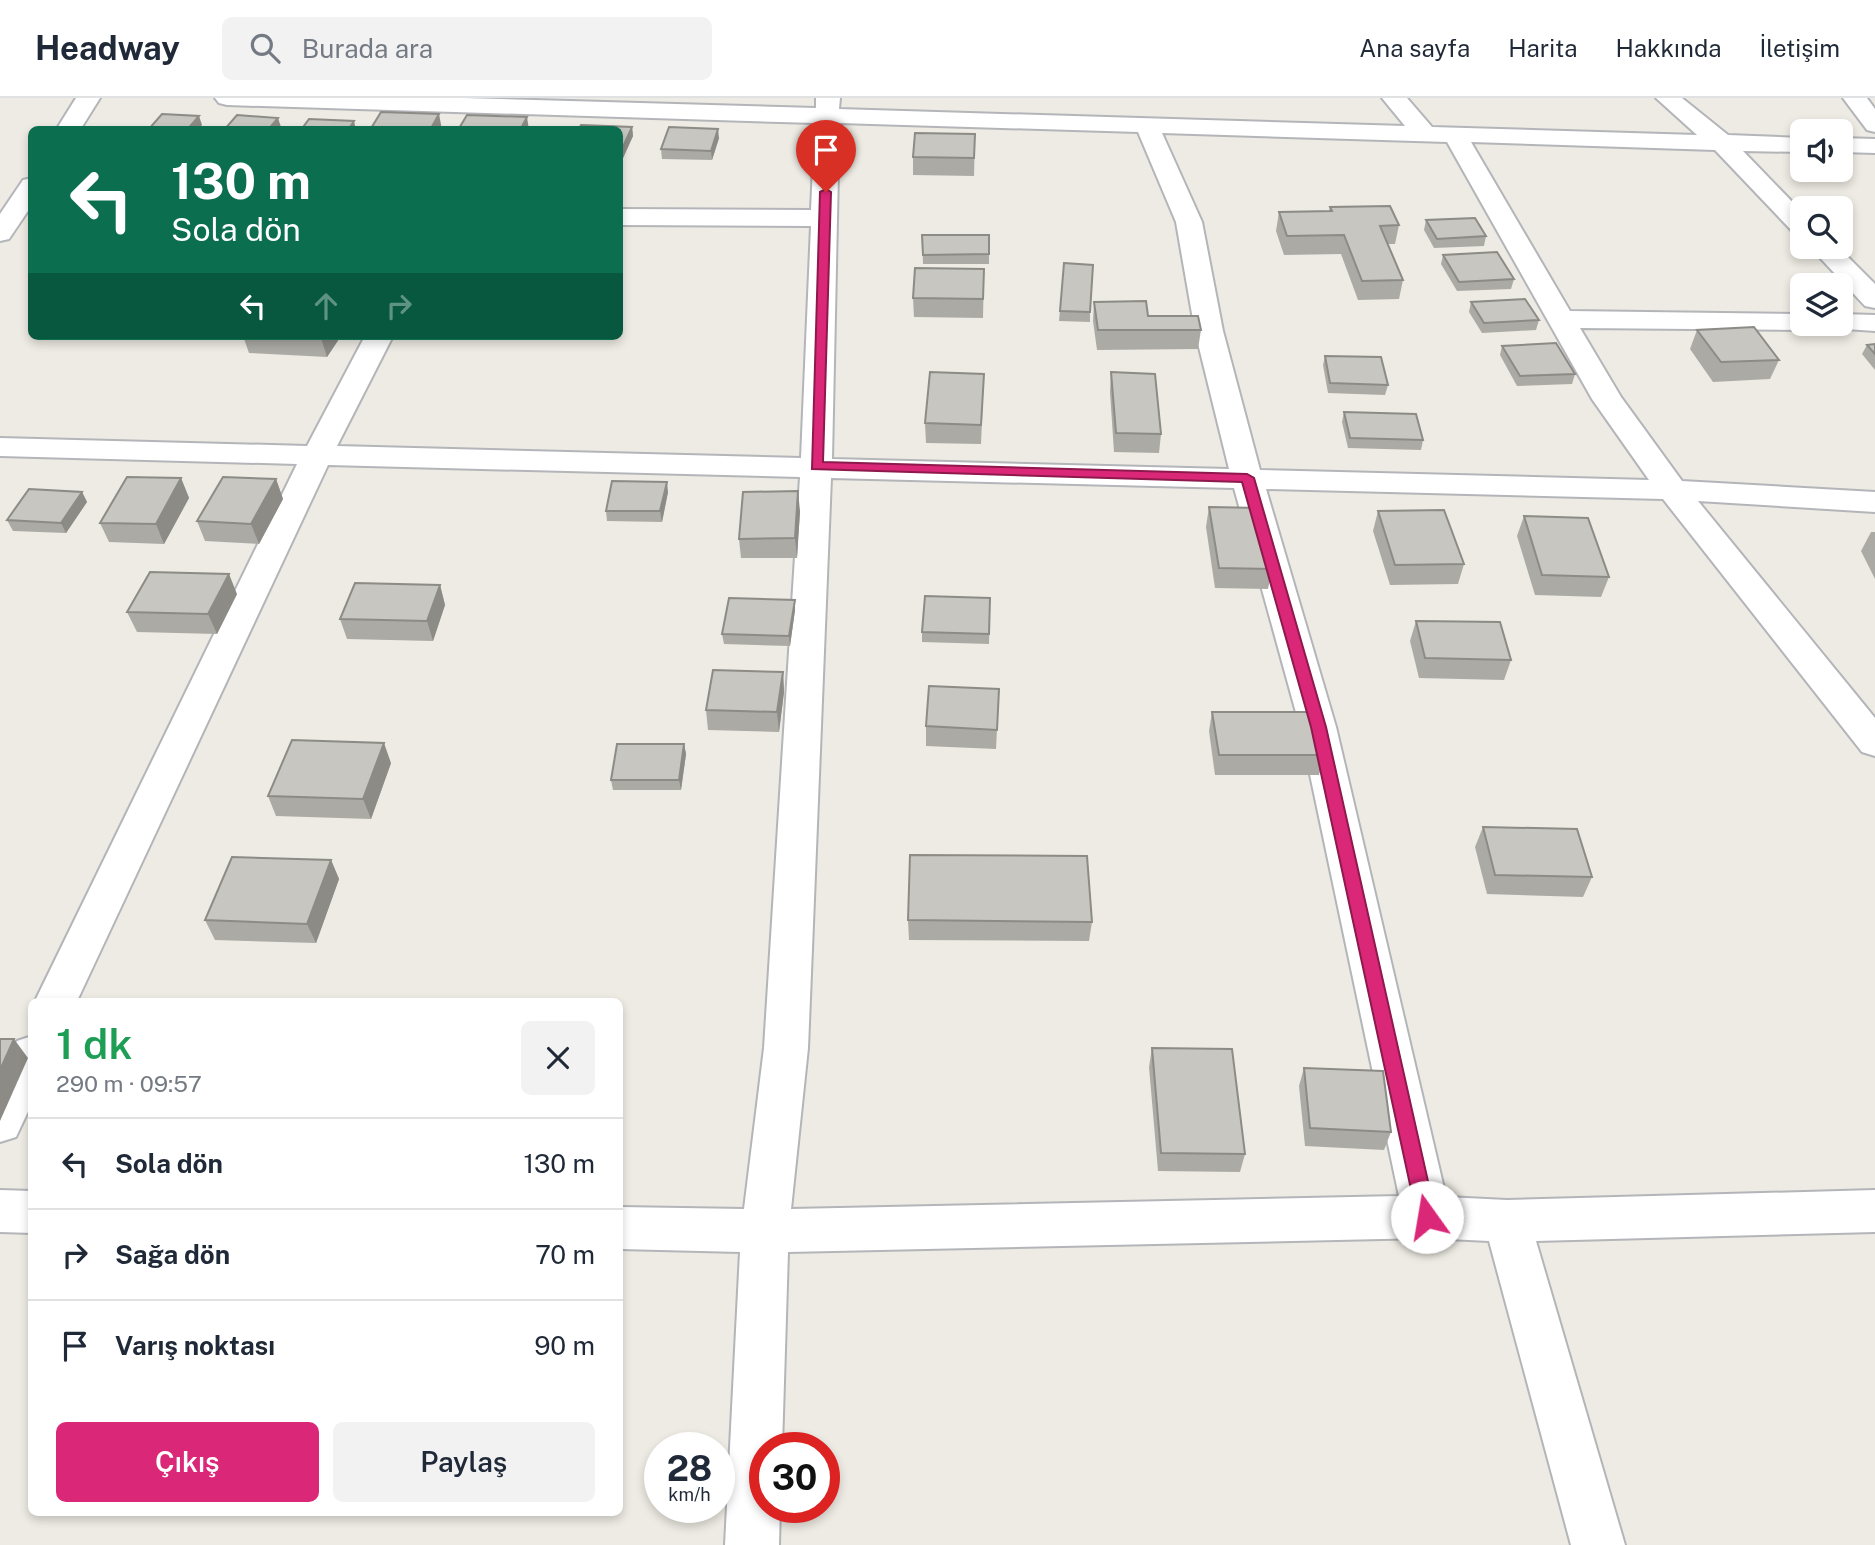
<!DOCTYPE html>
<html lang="tr">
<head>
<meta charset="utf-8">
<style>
	body { margin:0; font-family:"Public Sans",sans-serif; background:#f2f2f3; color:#1f2937; height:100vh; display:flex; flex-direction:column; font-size:26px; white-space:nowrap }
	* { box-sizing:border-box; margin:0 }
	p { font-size:23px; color:#747a83 }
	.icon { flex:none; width:38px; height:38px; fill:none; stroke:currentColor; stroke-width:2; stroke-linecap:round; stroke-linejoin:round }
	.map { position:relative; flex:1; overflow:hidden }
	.details { position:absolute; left:28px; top:900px; width:595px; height:518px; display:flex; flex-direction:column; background:#fff; border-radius:10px; box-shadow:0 4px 10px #0003 }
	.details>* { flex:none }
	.top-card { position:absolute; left:28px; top:28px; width:595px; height:214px; border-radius:10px; box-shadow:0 4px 10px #0003; background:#0b6e4f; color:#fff; overflow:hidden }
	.controls { position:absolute; left:1790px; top:21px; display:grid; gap:14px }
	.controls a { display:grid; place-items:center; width:63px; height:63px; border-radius:10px; background:#fff; box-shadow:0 4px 10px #0003; font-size:35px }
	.speed { position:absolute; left:644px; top:1334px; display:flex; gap:14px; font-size:35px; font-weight:700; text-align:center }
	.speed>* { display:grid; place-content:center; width:91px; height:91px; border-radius:50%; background:#fff; box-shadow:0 4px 10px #0003; line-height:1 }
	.speed small { font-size:18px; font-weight:400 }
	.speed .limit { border:10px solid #d22; background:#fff; color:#111 }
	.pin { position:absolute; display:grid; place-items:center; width:60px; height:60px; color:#fff; margin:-72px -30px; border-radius:50% 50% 50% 0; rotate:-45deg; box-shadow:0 0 7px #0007 }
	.pin .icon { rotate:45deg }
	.me { position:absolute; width:77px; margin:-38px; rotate:347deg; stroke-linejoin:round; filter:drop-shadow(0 0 5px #0008) }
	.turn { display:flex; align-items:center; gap:24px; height:147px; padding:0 28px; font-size:32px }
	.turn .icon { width:91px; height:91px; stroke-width:2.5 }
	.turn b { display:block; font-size:49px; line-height:60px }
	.lanes { display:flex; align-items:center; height:66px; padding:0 28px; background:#0003; justify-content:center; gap:35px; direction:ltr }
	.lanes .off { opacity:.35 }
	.round { display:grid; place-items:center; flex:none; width:74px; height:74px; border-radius:10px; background:#f2f2f3 }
	.headline { display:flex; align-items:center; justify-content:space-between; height:119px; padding:0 28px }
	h1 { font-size:42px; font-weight:600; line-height:52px; color:#1e9e55 }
	.cta { display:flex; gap:14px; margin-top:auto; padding:14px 28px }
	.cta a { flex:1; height:80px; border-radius:10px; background:#db2777; color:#fff; font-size:28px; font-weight:600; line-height:80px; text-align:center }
	.cta a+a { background:#f2f2f3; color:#1f2937 }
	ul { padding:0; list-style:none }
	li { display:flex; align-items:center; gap:21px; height:91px; padding:0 28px; border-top:2px solid #e0e1e3 }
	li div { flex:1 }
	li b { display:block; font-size:26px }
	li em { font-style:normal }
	header { display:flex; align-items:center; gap:42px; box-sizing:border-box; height:98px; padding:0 35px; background:#fff; border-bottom:2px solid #e0e1e3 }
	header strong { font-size:33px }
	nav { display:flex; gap:38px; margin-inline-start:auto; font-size:24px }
	.search { width:490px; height:63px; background:#f2f2f3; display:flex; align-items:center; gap:18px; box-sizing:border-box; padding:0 24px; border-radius:10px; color:#747a83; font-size:26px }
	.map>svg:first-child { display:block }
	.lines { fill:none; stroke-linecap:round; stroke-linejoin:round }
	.minor-casing { stroke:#b3b5b9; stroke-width:4 }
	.minor { fill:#fff; fill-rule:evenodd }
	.wall { fill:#acaaa5 }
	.shaded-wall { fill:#8c8b86 }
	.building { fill:#c8c6c0; stroke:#8c8b86; stroke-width:2 }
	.route { fill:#db2777; stroke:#8e194d; stroke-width:2 }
</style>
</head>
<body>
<header>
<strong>Headway</strong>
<div class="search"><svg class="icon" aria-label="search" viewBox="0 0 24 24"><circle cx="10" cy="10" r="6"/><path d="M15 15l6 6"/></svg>Burada ara</div>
<nav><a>Ana sayfa</a><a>Harita</a><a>Hakkında</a><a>İletişim</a></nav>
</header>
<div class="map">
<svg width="1875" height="1447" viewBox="0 0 1875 1447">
	<rect width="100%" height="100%" fill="#edebe3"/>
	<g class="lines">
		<g class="minor-casing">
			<g id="minor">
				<polygon points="76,0 100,0 80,32 56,32"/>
				<path d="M 215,0 L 464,0 L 816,10 L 816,0 L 840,0 L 839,11 L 1405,28 L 1382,0 L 1407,0 L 1432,29 L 1697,37 L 1656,0 L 1682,0 L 1728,37 L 1802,40 L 1802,54 L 1743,53 L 1802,114 L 1802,136 L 1793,134 L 1715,52 L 1471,44 L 1570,213 L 1802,216 L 1802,226 L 1815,226 L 1812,230 L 1802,232 L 1580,230 L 1621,299 L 1682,383 L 1875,394 L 1875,414 L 1698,403 L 1875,620 L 1875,658 L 1862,654 L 1663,401 L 1266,391 L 1336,629 L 1446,1099 L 1507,1102 L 1875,1092 L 1875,1134 L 1536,1143 L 1625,1447 L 1571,1447 L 1489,1143 L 1427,1140 L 788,1154 L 782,1349 L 765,1349 L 765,1409 L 780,1409 L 779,1447 L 725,1447 L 740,1154 L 620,1151 L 620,1109 L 744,1111 L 764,950 L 800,379 L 328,367 L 77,903 L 35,903 L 297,366 L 0,358 L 0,340 L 307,348 L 365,238 L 393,238 L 337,348 L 801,360 L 811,128 L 620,127 L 620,111 L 811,112 L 815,25 L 227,7 L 219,5 ZM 839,25 L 1138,34 L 1176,124 L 1195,233 L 1229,371 L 832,361 ZM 1162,35 L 1447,44 L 1592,301 L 1649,382 L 1260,372 L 1223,233 L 1202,124 ZM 831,380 L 1234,390 L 1300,629 L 1399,1098 L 791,1111 L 808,950 Z"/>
				<polygon points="1843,0 1867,0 1875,11 1875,34 1867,32"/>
				<polygon points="1841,40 1875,41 1875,55 1841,54"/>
				<polygon points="32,80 32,107 9,141 0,143 0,116 23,82"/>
				<polygon points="1810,149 1838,149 1875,186 1875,210 1865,208"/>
				<polygon points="1841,216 1875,217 1875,233 1831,230 1828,226 1841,226"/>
				<polygon points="32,938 32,1005 16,1039 0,1044 0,978 17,943"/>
				<polygon points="0,1092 32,1093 32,1135 0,1134"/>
			</g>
		</g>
		<use href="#minor" class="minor"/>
	</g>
	<g class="wall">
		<polygon points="632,29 633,38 623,60 620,60 620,32"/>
		<polygon points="975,36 974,78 913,77 913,59"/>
		<polygon points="719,40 712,62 662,61 661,51"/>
		<polygon points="1330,109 1399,127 1395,146 1388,146 1403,182 1399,201 1358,202 1341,156 1284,157 1276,133 1279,114 1329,113"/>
		<polygon points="1426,122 1486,138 1484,148 1434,150 1424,132"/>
		<polygon points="922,137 989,156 989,166 923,166"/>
		<polygon points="1443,157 1514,181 1511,191 1457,193 1441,166"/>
		<polygon points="1064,165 1090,214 1090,224 1059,223"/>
		<polygon points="984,171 983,220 914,219 913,200"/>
		<polygon points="1094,204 1201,232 1198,251 1097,252 1093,223"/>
		<polygon points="1471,204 1539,222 1536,232 1482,235 1469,214"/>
		<polygon points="1697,232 1779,262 1770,281 1713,284 1690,251"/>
		<polygon points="243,238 341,238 327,259 249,255"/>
		<polygon points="1875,246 1875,272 1862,256 1867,247"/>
		<polygon points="1502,248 1575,276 1572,286 1517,288 1500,257"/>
		<polygon points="1325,258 1388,287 1385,297 1328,295 1323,267"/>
		<polygon points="1111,274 1161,336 1159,355 1114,354 1110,294"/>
		<polygon points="984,276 981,346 926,345 925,325"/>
		<polygon points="1344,314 1423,342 1421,352 1348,350 1342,324"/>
		<polygon points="181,380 189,400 164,446 109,444 100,425"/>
		<polygon points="276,381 283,401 259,446 205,443 197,423"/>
		<polygon points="82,394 87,404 66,435 13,433 7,422"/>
		<polygon points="668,394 662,424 607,423 606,413"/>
		<polygon points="1209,409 1272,471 1268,491 1215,490 1206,429"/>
		<polygon points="800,413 797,460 741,460 739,441"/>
		<polygon points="1378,413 1464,466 1458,486 1390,487 1373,433"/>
		<polygon points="1524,418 1609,479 1601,499 1535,497 1517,438"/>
		<polygon points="1871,434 1875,434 1875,481 1861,453"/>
		<polygon points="440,487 445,507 433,543 347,541 340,521"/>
		<polygon points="237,496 217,536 137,534 127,514"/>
		<polygon points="990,500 989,546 922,544 922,534"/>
		<polygon points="795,502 795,512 790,548 724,546 722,536"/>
		<polygon points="1416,523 1511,562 1504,582 1419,580 1410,543"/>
		<polygon points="783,574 784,594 779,634 708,632 706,612"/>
		<polygon points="999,591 996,651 926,648 926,628"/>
		<polygon points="1212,614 1324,657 1319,677 1215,677 1209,633"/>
		<polygon points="684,646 686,656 681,692 613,692 611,682"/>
		<polygon points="391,665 371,721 276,718 268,698"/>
		<polygon points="1483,729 1592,779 1583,799 1487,796 1475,749"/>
		<polygon points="331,762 339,781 316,845 215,842 205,822"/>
		<polygon points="908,822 1092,824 1089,843 909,842"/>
		<polygon points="1152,950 1245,1056 1240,1074 1158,1073 1149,969"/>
		<polygon points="1304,970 1391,1034 1384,1052 1305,1048 1299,988"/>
	</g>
	<g class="shaded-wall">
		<polygon points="439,16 442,32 430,32"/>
		<polygon points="199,18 202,27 198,32 187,32"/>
		<polygon points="527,19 529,32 520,32"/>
		<polygon points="278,20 281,29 279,32 268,32"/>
		<polygon points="354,23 356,32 348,32"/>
		<polygon points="632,29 633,38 623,60 622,51"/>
		<polygon points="718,31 719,40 712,62 711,53"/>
		<polygon points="323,238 341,238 327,259 321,240"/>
		<polygon points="181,380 189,400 164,446 156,426"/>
		<polygon points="276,381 283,401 259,446 251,426"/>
		<polygon points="667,384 668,394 662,424 660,413"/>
		<polygon points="798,393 800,413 797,460 795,440"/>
		<polygon points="82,394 87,404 66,435 61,425"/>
		<polygon points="229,476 237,496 217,536 208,516"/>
		<polygon points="440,487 445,507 433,543 427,523"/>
		<polygon points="795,502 795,512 790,548 789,538"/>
		<polygon points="783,574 784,594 779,634 777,614"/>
		<polygon points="384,645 391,665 371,721 363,701"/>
		<polygon points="684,646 686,656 681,692 679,682"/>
		<polygon points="331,762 339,781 316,845 307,826"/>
		<polygon points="14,941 28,960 0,1023 0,972"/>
	</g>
	<g class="building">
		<polygon points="381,14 439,16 430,32 370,32"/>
		<polygon points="162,16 199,18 187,32 148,32"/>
		<polygon points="237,17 278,20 268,32 224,32"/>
		<polygon points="467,17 527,19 520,32 458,32"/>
		<polygon points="309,21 354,23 348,32 301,32"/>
		<polygon points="581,27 632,29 622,51 620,51 620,32 578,32"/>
		<polygon points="669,29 718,31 711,53 661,51"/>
		<polygon points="915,35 975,36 974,60 913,59"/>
		<polygon points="1390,108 1399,127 1380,128 1403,182 1362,183 1344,137 1287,138 1279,114 1332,113 1330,109"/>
		<polygon points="1475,120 1486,138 1437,141 1426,122"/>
		<polygon points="922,137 989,137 989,156 923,157"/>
		<polygon points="1497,154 1514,181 1459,184 1443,157"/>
		<polygon points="1064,165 1093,167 1090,214 1060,213"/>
		<polygon points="915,170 984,171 983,201 913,200"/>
		<polygon points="1525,201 1539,222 1484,225 1471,204"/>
		<polygon points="1146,203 1148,218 1198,218 1201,232 1098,232 1094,204"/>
		<polygon points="1754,229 1779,262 1721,264 1697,232"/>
		<polygon points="282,238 323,238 321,240"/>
		<polygon points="1556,245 1575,276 1520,278 1502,248"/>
		<polygon points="1875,246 1875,256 1867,247"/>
		<polygon points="1325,258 1381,259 1388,287 1330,285"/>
		<polygon points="930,274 984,276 981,327 925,325"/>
		<polygon points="1111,274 1155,276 1161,336 1116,335"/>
		<polygon points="1344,314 1416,316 1423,342 1350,340"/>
		<polygon points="127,379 181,380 156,426 100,425"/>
		<polygon points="223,379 276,381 251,426 197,423"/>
		<polygon points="612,383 667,384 660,413 606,413"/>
		<polygon points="29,391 82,394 61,425 7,422"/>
		<polygon points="798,393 795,440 739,441 743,394"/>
		<polygon points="1209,409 1261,410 1272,471 1219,470"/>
		<polygon points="1444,412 1464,466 1395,467 1378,413"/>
		<polygon points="1524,418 1588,420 1609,479 1542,477"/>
		<polygon points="150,474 229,476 208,516 127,514"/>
		<polygon points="355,485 440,487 427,523 340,521"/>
		<polygon points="925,498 990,500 989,536 922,534"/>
		<polygon points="729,500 795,502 789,538 722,536"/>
		<polygon points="1416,523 1500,524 1511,562 1425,560"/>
		<polygon points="713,572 783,574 777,614 706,612"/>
		<polygon points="929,588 999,591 997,632 926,628"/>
		<polygon points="1212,614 1314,614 1324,657 1219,657"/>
		<polygon points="292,642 384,645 363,701 268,698"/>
		<polygon points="617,646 684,646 679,682 611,682"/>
		<polygon points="1483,729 1577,731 1592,779 1495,777"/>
		<polygon points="910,757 1087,758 1092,824 908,822"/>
		<polygon points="232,759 331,762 307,826 205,822"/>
		<polygon points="0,941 14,941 0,972"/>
		<polygon points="1152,950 1232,951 1245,1056 1161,1055"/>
		<polygon points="1304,970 1383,973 1391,1034 1310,1030"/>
	</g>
	<polygon class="route" points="826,91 831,94 823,364 1247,376 1254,380 1326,629 1436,1119 1434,1125 1427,1128 1420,1125 1417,1119 1311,629 1242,384 812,371 820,94"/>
</svg>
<div class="controls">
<a><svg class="icon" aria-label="sound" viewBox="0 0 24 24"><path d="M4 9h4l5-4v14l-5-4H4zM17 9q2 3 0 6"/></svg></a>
<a><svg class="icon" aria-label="search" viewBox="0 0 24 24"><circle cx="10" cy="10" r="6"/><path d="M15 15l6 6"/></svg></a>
<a><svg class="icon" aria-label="layers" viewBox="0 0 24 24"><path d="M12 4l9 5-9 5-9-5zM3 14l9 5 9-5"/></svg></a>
</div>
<div class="speed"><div>28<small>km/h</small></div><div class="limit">30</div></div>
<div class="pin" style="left:826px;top:94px;background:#d93025"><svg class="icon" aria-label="arrive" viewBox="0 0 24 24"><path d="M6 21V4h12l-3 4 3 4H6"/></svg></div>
<svg class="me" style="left:1427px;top:1119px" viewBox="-20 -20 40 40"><circle r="19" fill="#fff"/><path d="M0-13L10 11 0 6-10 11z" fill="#db2777"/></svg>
<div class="top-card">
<div class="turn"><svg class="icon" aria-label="left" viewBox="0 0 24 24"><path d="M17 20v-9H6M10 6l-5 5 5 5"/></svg><div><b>130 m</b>Sola dön</div></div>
<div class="lanes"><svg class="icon" aria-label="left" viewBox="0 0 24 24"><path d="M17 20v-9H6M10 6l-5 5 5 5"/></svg><svg class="icon off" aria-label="ahead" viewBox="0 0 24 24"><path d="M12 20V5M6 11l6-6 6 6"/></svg><svg class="icon off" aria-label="right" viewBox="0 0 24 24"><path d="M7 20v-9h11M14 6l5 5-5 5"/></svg></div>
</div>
<section class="details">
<div class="headline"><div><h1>1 dk</h1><p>290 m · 09:57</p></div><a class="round"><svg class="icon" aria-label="close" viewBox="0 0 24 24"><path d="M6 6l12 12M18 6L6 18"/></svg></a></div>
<ul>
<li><svg class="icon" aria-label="left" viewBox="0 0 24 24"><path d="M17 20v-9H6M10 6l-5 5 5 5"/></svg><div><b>Sola dön</b></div><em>130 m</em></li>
<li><svg class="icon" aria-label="right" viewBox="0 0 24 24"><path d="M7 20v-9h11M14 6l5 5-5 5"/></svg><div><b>Sağa dön</b></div><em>70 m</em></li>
<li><svg class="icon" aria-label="arrive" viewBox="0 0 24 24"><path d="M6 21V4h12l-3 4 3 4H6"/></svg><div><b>Varış noktası</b></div><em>90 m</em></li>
</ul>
<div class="cta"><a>Çıkış</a><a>Paylaş</a></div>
</section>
</div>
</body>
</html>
